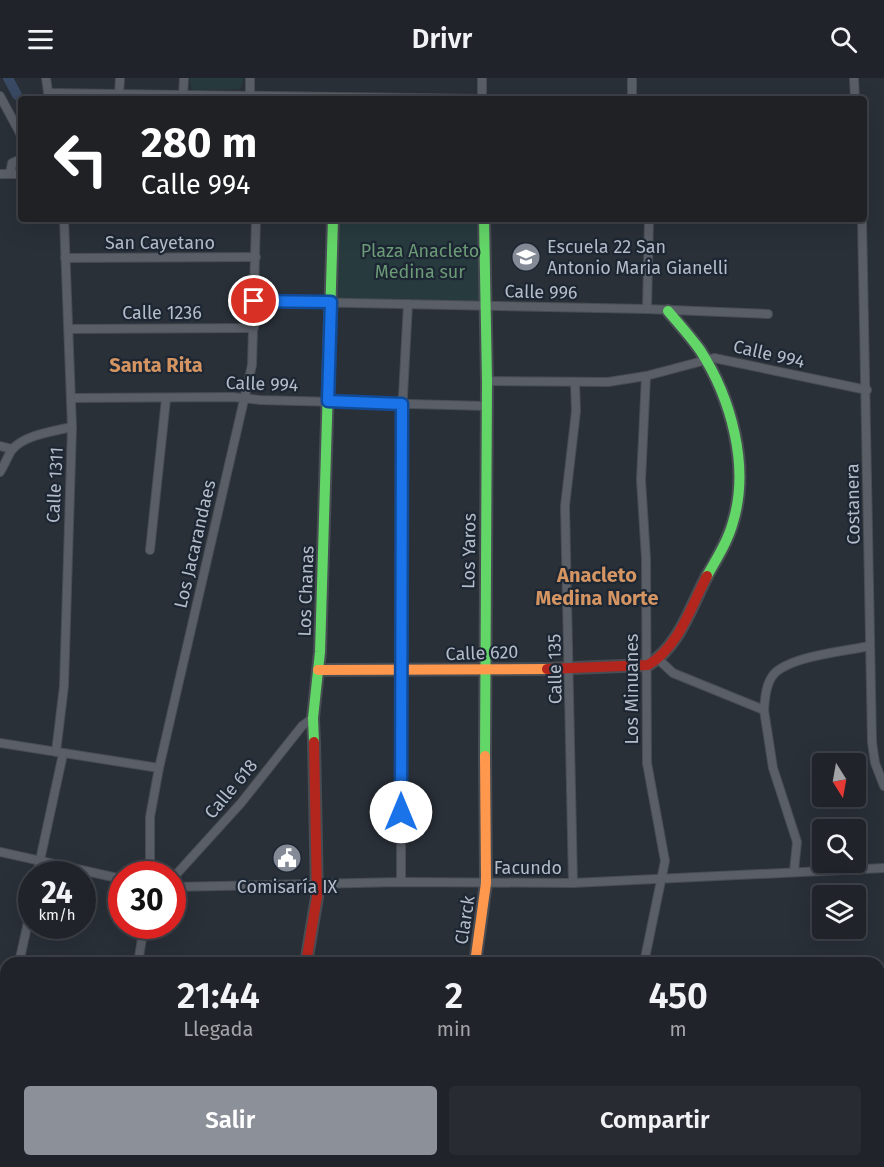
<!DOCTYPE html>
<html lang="es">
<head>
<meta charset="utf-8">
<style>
	body { margin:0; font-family:"Fira Sans",sans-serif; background:#282c32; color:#f1f3f6; height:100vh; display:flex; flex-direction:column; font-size:22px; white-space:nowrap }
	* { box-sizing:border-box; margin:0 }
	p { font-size:20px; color:#a2a4a8 }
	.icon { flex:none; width:33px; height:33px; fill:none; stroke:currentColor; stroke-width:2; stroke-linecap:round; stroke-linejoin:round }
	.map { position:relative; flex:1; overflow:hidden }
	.side { position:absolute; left:0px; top:879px; width:885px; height:210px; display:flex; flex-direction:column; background:#20242a; border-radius:18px 18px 0 0; box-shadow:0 6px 24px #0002,0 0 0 2px #3d4147 }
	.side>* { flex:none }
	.top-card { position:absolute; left:18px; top:18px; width:849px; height:126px; border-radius:6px; box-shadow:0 6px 24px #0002,0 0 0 2px #3d4147; background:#202124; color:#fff; overflow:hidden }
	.needle { width:39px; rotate:169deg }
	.tools { position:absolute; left:812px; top:675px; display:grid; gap:12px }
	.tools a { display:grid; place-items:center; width:54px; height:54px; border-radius:6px; background:#20242a; box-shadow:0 6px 24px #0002,0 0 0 2px #3d4147; font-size:30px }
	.speed { position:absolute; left:18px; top:783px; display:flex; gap:12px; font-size:30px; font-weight:700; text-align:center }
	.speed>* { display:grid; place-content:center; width:78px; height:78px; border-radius:50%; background:#20242a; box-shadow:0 6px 24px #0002,0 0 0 2px #3d4147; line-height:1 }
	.speed small { font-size:15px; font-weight:400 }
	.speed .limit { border:9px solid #d22; background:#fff; color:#111 }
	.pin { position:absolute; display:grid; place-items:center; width:51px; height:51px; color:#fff; margin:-26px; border:3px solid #fff; border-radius:50%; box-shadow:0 2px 6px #0007 }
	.me { position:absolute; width:66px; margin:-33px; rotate:0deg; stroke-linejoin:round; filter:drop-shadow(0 0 4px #0008) }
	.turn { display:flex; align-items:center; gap:21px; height:126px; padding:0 24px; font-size:27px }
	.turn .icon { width:78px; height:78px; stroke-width:2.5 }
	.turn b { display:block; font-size:42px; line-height:51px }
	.eta { display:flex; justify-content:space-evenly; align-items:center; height:102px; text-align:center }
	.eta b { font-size:36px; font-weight:600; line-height:42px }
	.button { display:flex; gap:12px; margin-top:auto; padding:12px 24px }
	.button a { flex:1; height:69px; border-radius:6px; background:#8c9099; color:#fff; font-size:24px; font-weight:600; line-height:69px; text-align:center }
	.button a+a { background:#282c32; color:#f1f3f6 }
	header { display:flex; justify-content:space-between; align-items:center; height:78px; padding:0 24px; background:#20242a; font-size:27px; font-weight:600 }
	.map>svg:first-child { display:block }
	.green { fill:#273a3e }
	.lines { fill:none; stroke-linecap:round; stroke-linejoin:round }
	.canal { stroke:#384963; stroke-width:10 }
	.street-casing { stroke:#484c53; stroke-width:10 }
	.fast-casing { stroke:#484c53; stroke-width:14 }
	.slow-casing { stroke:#484c53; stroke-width:14 }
	.jam-casing { stroke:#484c53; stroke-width:14 }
	.street { stroke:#5a5e66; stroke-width:8 }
	.fast { stroke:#63d668; stroke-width:10 }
	.slow { stroke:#ff974d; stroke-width:10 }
	.jam { stroke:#b3261e; stroke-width:10 }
	.route-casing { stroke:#114b97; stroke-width:15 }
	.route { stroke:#1a73e8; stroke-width:10 }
	.labels { text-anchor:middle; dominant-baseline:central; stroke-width:4.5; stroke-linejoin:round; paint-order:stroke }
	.street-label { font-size:18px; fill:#b4bcc9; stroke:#1d2633 }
	.poi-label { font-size:18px; fill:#b4bcc9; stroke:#1d2633; text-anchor:start }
	.park-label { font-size:18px; fill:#6b9a76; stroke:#1d2633 }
	.neighbourhood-label { font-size:20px; font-weight:bold; fill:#d59563; stroke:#1d2633 }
</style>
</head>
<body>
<header><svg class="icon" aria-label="menu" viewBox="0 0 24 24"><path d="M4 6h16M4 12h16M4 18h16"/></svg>Drivr<svg class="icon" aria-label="search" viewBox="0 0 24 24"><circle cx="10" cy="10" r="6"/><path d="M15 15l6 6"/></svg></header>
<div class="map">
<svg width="884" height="1089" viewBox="0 0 884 1089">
	<rect width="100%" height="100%" fill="#2a3038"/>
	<g class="green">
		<polygon points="189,0 244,0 240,11 192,12"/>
		<polygon points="333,141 484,141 486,227 331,224"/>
		<polygon points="884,1066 884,1089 854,1089 861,1083 879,1083 879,1069"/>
	</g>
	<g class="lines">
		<polyline class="canal" points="8,0 17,17"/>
		<g class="street-casing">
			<g id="street">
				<polyline points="46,0 49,21"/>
				<polyline points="632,0 632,21"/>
				<polyline points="854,0 855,21"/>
				<polyline points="48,15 482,21"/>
				<polyline points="119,17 120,0"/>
				<polyline points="0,18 21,57"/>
				<polyline points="183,18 184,0"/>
				<polyline points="250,21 250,0"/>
				<polyline points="482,21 482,0"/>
				<polyline points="10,95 12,85 21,81"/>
				<polyline points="0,96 21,96"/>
				<polyline points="862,141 872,664 875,685 884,708"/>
				<polyline points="65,180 256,179"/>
				<polyline points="254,223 647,231 768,236"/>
				<polyline points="647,231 649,141"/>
				<polyline points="69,251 254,250"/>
				<polyline points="487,303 608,304 646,298 714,280 867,312"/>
				<polyline points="72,320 233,319 260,322 486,328"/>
				<polyline points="0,368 12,371"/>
				<path d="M 0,394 C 4,388 7,380 11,373 C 23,357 54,353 72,349"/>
				<polyline points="150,472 166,321"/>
				<polyline points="658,581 673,595 764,632 773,690 797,764 794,793"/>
				<path d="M 764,632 C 765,620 766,605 774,596 C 791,578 846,573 870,568"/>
				<polyline points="0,665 159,690"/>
				<polyline points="56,674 64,608 72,349 64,141"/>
				<polyline points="0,774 122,801"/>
				<polyline points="37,796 63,676"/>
				<polyline points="150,796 150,739 159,690 252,287 256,141"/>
				<polyline points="172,801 241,725 302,648 313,640"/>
				<polyline points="401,804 402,336 408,226"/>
				<polyline points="573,805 565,428 576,333 575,305"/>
				<polyline points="172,809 401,804 573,805 884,790"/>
				<polyline points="19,885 32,826"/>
				<polyline points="138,885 144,848"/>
				<polyline points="644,885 665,783 647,685 646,480 641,402 646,298"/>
				<polyline points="0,938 6,939"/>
				<polyline points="0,978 6,950"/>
				<polyline points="292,1083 292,1089"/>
				<polyline points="630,1083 630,1089"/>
				<polyline points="103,1089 104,1083"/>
				<polyline points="461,1089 461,1083"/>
			</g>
		</g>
		<g class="fast-casing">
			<g id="fast">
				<polyline points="484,141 487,303 485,678"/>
				<path d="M 668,233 C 679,246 690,258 700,272 C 731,320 750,388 733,444 C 728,463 717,480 707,498"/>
				<polyline points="314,664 313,640 320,574 333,141"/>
			</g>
		</g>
		<g class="slow-casing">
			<g id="slow">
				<polyline points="318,592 547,591"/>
				<polyline points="475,885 486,805 485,678"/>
			</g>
		</g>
		<g class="jam-casing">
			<g id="jam">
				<path d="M 547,591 L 648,587 C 679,569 691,528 707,498"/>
				<polyline points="306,885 317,819 314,664"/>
			</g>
		</g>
		<use href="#street" class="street"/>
		<use href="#fast" class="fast"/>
		<use href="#slow" class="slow"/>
		<use href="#jam" class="jam"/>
	</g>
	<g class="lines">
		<g class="route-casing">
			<polyline id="route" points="254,223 331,224 328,323 402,326 401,734"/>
		</g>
		<use href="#route" class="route"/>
	</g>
	<defs>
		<g id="school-disc" transform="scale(1.5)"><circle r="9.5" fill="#848b96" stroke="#1d2633"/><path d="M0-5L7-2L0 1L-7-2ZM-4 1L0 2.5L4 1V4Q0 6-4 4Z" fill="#fff"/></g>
		<g id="civic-disc" transform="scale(1.5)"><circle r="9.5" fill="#848b96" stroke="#1d2633"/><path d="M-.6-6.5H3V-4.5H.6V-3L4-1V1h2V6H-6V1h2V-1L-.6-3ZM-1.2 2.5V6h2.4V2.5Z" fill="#fff"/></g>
	</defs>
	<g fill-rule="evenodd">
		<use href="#school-disc" x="526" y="179"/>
		<use href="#civic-disc" x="287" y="780"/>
	</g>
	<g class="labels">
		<g class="street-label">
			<text x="160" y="165">San Cayetano</text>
			<text transform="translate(541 214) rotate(1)">Calle 996</text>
			<text x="162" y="235">Calle 1236</text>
			<text transform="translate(769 276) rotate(13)">Calle 994</text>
			<text transform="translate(262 306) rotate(2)">Calle 994</text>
			<text transform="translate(55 407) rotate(-87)">Calle 1311</text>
			<text transform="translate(853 426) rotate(-91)">Costanera</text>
			<text transform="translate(195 466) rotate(-77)">Los Jacarandaes</text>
			<text transform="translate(469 473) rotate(-89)">Los Yaros</text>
			<text transform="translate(306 513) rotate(-88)">Los Chanas</text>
			<text transform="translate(482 575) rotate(-2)">Calle 620</text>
			<text transform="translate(555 591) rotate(-91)">Calle 135</text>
			<text transform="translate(632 611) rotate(-90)">Los Minuanes</text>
			<text transform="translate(231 711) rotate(-50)">Calle 618</text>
			<text x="528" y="790">Facundo</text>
			<text transform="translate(465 842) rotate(-81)">Clarck</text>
		</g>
		<g class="poi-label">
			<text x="547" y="169">Escuela 22 San<tspan x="547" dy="21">Antonio Maria Gianelli</tspan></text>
			<text x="287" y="809" text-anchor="middle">Comisaría IX</text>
		</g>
		<g class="park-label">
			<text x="420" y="173">Plaza Anacleto<tspan x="420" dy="21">Medina sur</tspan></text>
		</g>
		<g class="neighbourhood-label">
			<text x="156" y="287">Santa Rita</text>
			<text x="597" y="497">Anacleto<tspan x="597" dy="23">Medina Norte</tspan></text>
		</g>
	</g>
</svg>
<div class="tools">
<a><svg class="needle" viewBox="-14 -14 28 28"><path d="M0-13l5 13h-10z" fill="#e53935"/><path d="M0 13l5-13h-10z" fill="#a2a4a8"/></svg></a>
<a><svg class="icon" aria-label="search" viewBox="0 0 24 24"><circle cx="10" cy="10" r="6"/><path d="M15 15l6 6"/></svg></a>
<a><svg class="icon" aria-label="layers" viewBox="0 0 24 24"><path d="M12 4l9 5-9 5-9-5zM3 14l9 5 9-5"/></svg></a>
</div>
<div class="speed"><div>24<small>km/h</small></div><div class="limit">30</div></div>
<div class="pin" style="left:254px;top:223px;background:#d93025"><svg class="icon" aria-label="arrive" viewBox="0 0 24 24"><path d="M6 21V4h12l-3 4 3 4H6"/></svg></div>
<svg class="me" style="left:401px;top:734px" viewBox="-20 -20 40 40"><circle r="19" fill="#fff"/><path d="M0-13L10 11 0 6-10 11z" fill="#1a73e8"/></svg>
<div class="top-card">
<div class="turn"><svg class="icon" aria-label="left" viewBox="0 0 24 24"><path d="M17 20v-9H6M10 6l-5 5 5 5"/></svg><div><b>280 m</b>Calle 994</div></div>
</div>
<section class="side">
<div class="eta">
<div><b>21:44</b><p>Llegada</p></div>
<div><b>2</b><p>min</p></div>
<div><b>450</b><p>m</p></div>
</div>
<div class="button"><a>Salir</a><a>Compartir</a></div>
</section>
</div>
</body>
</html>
